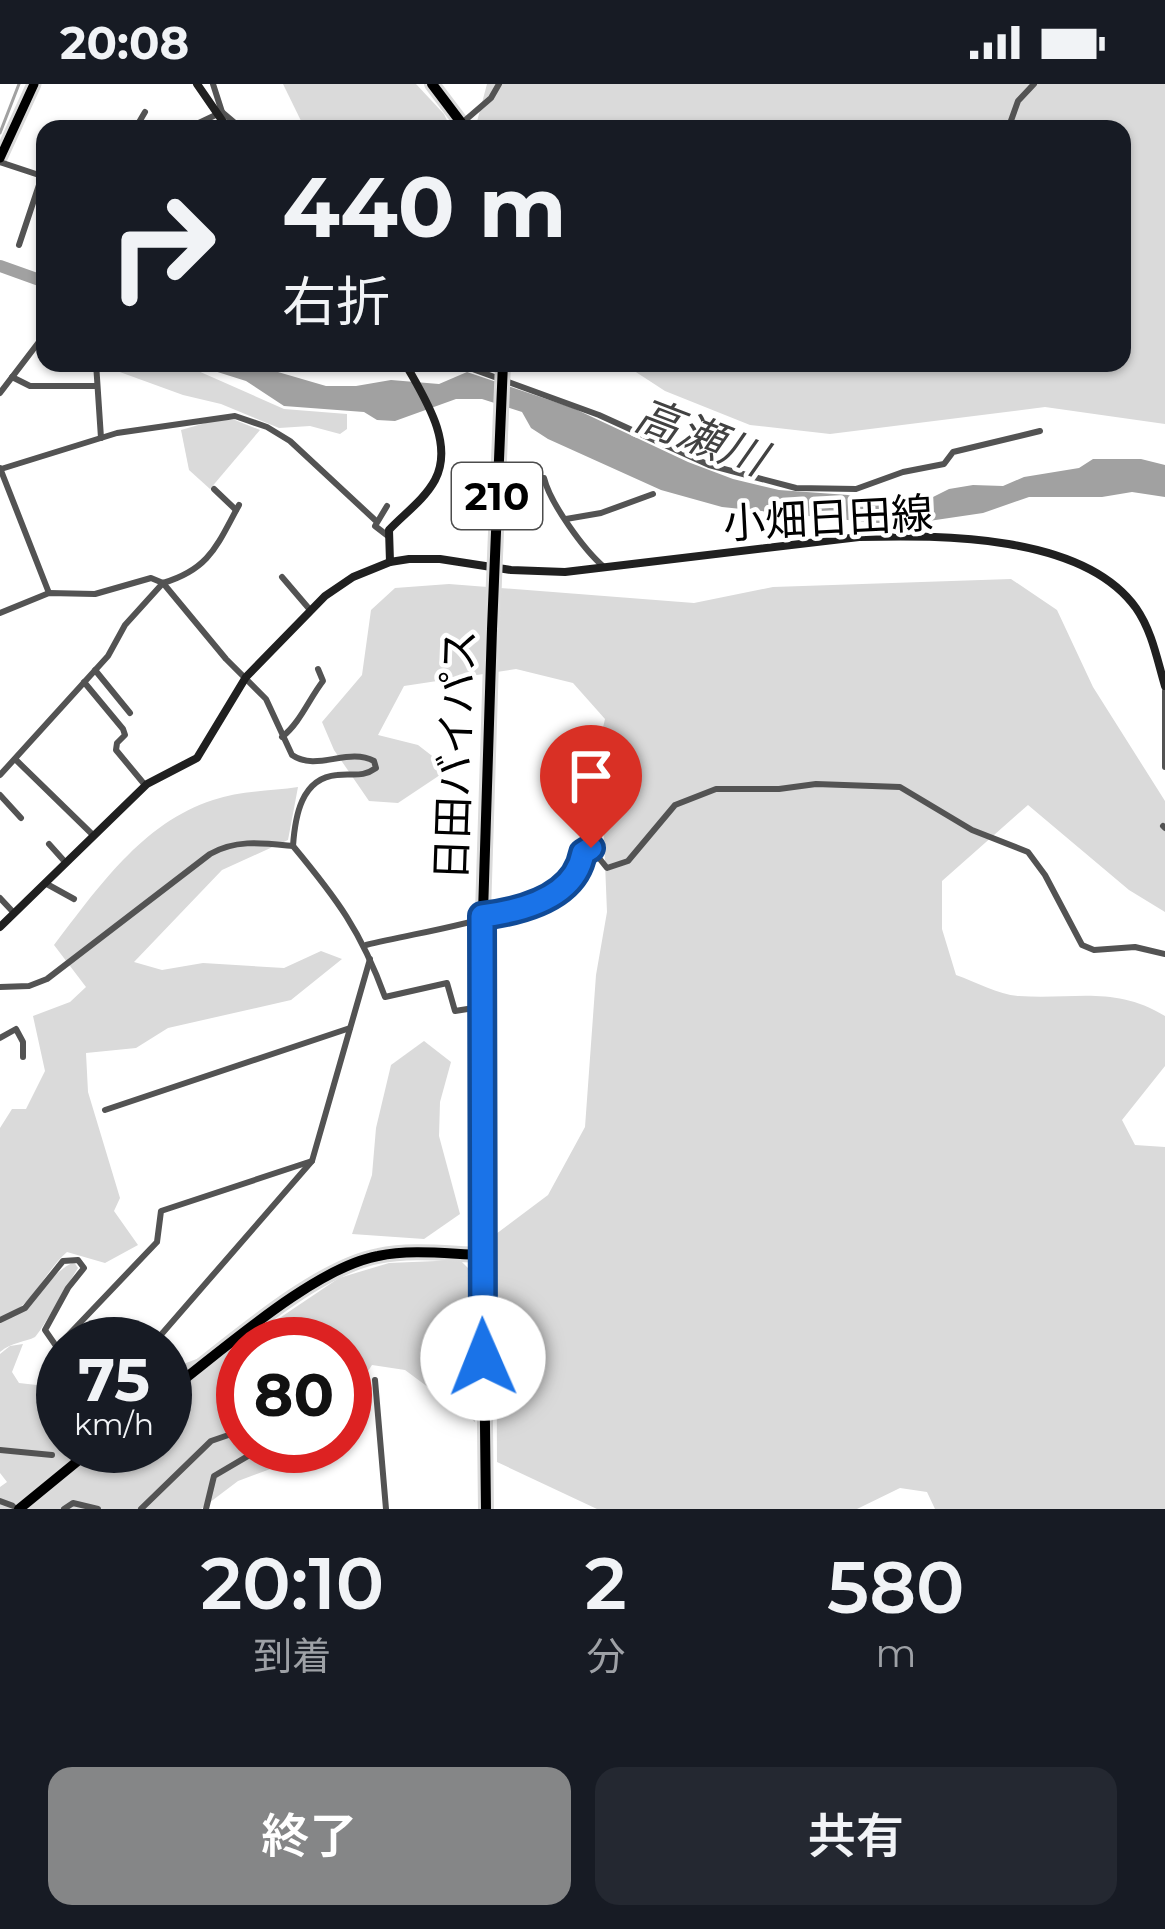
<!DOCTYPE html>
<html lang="ja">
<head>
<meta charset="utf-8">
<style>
	body { margin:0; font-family:Montserrat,"Noto Sans JP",sans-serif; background:#242831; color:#f1f3f6; height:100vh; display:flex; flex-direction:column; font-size:45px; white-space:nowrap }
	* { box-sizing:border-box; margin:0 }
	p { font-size:39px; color:#9ea1a6 }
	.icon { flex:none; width:66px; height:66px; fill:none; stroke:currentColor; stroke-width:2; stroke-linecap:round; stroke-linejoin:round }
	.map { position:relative; height:1425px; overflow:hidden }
	.panel { display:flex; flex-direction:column; background:#171b24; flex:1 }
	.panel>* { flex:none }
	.top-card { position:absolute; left:36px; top:36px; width:1095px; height:252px; border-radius:24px; box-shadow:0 3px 9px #0004; background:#171b24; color:#f1f3f6; overflow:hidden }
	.speed { position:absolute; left:36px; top:1233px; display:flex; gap:24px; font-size:60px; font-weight:700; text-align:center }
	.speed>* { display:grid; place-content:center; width:156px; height:156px; border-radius:50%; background:#171b24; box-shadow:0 3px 9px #0004; line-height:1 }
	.speed small { font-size:30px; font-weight:400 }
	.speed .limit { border:18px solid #d22; background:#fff; color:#111 }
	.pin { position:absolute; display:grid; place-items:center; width:102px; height:102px; color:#fff; margin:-123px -51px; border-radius:50% 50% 50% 0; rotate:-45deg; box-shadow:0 0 12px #0007 }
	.pin .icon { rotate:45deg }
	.me { position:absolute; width:132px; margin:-66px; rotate:359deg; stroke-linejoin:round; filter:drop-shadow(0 0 9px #0008) }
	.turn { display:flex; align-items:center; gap:42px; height:252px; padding:0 48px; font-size:54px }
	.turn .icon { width:156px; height:156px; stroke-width:2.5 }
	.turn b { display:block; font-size:84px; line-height:102px }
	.eta { display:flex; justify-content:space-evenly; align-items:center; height:204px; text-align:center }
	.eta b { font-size:72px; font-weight:600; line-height:84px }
	.cta { display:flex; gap:24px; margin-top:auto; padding:24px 48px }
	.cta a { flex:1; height:138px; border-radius:24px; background:#858687; color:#fff; font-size:48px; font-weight:600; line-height:138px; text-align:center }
	.cta a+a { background:#242831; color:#f1f3f6 }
	.status { display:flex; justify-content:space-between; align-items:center; height:84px; padding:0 60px; background:#171b24; direction:ltr }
	.status svg { height:33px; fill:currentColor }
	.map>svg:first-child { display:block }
	.green { fill:#dadada }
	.water { fill:#a1a1a1 }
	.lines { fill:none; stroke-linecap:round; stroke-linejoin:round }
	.stream { stroke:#a1a1a1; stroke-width:3 }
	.river { stroke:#a1a1a1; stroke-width:12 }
	.primary-casing { stroke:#dbdbdb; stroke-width:15 }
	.highway-casing { stroke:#dbdbdb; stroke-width:16 }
	.street { stroke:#535353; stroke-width:6 }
	.secondary { stroke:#202020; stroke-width:8 }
	.primary { stroke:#000; stroke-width:9 }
	.highway { stroke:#000; stroke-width:10 }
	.highway-bridge-casing { stroke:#dbdbdb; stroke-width:16; stroke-linecap:butt }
	.highway-bridge { stroke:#000; stroke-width:10 }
	.route-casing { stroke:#114b97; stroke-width:30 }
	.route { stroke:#1a73e8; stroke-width:21 }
	.labels { text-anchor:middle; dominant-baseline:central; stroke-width:9; stroke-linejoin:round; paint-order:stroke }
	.shield { fill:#fff; stroke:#4c4c4c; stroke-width:3 }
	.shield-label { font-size:39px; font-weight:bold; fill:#000 }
	.street-label { font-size:42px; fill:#000; stroke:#fff }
	.water-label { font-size:45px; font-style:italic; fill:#424242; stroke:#fff }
</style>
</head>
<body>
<div class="status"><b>20:08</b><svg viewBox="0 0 49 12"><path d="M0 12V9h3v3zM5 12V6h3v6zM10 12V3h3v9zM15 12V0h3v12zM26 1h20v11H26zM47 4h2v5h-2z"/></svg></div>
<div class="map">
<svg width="1165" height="1425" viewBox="0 0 1165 1425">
	<rect width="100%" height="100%" fill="#fff"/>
	<g class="green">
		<polygon points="283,0 416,0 444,30 451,45 305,45"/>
		<polygon points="487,0 1165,0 1165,340 1045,323 830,350 750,341 665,307 622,279 1122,279 1122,45 475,45"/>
		<polygon points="95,279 180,279 284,325 347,330 347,345 340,350 310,342 279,344 221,320 183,311"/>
		<polygon points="216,336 235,336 260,346 210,405 189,386 181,346"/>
		<path d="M 1011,495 L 1057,526 L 1093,603 L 1165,717 L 1165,828 L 1129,806 L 1028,721 L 942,797 L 942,845 L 956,891 C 976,898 999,911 1019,912 C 1074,916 1114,901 1165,932 L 1165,982 L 1122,1036 L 1135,1061 L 1165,1063 L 1165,1425 L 935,1425 L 927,1408 L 900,1404 L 857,1425 L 597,1425 L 497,1378 L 496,1150 L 548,1111 L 585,1043 L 596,891 L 607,828 L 600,656 L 605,635 L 573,599 L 516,585 L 404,602 L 378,651 L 418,661 L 449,685 L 398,719 L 369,717 L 334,666 L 322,638 L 362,591 L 371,526 L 395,504 L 449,500 L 694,519 L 773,503 Z"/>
		<path d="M 298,703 L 288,756 L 222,786 L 134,878 L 162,886 L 203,879 L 284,884 L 321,867 L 342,875 L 291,916 L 168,944 L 136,964 L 86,969 L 88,1008 L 120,1114 L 114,1127 L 138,1161 L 105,1179 L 67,1168 C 40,1192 35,1223 0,1233 L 0,1044 L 12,1025 L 26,1025 L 45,987 L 33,932 L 70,918 L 86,903 L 54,861 C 98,804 142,739 213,716 C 240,707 271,707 298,703 Z"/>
		<polygon points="424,957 451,978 440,1018 439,1052 460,1130 424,1155 352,1150 372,1091 376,1044 391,981"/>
		<polygon points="460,1176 473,1189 475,1338 405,1286 372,1281 345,1322 345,1260 243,1260 243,1362 303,1362 273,1384 238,1397 201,1425 0,1425 0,1403 7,1398 0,1389 0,1270 10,1262 23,1260 12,1288 19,1299 63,1304 63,1362 165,1362 165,1287 247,1256 339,1194 389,1179"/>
		<path d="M 74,1178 L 78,1184 C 71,1195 40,1249 35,1253 C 26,1258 11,1258 0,1268 L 0,1237 C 35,1227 43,1193 74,1178 Z"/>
	</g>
	<polygon class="water" points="189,279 247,279 326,302 356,302 391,296 439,300 467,288 573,324 688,378 733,395 779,406 848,411 868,418 927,416 949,405 973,401 1003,402 1024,393 1079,384 1093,375 1141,375 1165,381 1165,413 1132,408 1102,413 1029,413 983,429 922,438 877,439 722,423 661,406 548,355 531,344 522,328 482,315 456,315 395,337 377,336 364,328 284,322 246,297"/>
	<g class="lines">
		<polyline class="stream" points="0,49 19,0"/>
		<polyline class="river" points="0,182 45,198"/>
		<g class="primary-casing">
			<polyline id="primary" points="0,74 34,0"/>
		</g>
		<g class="highway-casing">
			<g id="highway">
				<polyline points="432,0 466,45"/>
				<path d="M 165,1310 C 220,1269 313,1184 378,1172 C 411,1165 448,1170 481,1171"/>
				<polyline points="486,1425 480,923 492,545"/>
			</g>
		</g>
		<g class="street">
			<polyline points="213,0 222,28"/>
			<polyline points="135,45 145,28"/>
			<polyline points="186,45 222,28 242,45"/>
			<polyline points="455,45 491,14 499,0"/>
			<polyline points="1008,45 1018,17 1034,0"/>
			<polyline points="0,78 42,92"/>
			<polyline points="19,161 42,92"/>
			<polyline points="96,279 101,354"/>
			<polyline points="456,279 599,331 709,381 796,404 856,405 903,388 944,380 953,368 1040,347"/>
			<polyline points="12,293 30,302 97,302"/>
			<polyline points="0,309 45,250"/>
			<polyline points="0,384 49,509"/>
			<polyline points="1,385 117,349 235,332 267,343 290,357 375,436"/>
			<path d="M 544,394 C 550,419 584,466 604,483"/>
			<polyline points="214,405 236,426"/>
			<polyline points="387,422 375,442 388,452"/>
			<polyline points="566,435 601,429 653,410"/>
			<polyline points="282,493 311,527"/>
			<path d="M 163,499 L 226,575 L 266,615 L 292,671 C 317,688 348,663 374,677 L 376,684 C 362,694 353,689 337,691 C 301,694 295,733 293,762"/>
			<path d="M 0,529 L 49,509 L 95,510 L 151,494 L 163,499 C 210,485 217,461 239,421"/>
			<polyline points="95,586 130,629"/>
			<polyline points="84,598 123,645 125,651 117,659 116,666 145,701"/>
			<polyline points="1165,607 1165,683"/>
			<path d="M 282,653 C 300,639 309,615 323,597 L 318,585"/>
			<polyline points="15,675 94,752"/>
			<polyline points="0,691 108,572 125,541 163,499"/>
			<polyline points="0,711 21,734"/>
			<polyline points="1163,742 1165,744"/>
			<polyline points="49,760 66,779"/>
			<polyline points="45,799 74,815"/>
			<polyline points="0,814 14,829"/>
			<path d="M 366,861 C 436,844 518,836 577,793 L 583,769 L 591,764 L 607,784 L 628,777 L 675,721 L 716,705 L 779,705 L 816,700 L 900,703 L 972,746 L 1028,768 L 1045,791 L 1082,861 L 1094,866 L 1135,863 L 1165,870"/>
			<path d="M 0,903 L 29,902 L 47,895 L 210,770 C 236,755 263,759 293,762 C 337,815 361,847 385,913 L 447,899 L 455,927 L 480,923"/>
			<polyline points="0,954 16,945 23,958 23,973"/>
			<polyline points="105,1026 350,944"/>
			<polyline points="0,1236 25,1224 63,1177 78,1176 84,1184 68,1204 45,1246 63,1272"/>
			<polyline points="153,1260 312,1077 370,875"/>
			<polyline points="57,1263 157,1158 161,1127 312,1077"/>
			<polyline points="375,1296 386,1425"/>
			<polyline points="0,1366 52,1371"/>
			<polyline points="0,1417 19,1424"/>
			<polyline points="64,1425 73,1419 98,1425"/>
			<polyline points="141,1425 211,1357 243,1346"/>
			<polyline points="206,1425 214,1392 265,1362"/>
		</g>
		<g class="secondary">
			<polyline points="197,0 228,45"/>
			<path d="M 390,478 L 389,446 C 404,430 424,416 435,396 C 455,358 423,312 405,279"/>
			<path d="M 0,843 L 147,700 L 197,674 L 246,593 L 325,512 L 353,493 L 390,478 L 409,475 L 440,475 L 511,486 L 565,488 L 859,453 C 941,451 1083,450 1136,524 C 1152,547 1157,575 1165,602"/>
		</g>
		<use href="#primary" class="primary"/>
		<use href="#highway" class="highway"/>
		<g class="highway-bridge-casing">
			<g id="highway-bridge">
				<polyline points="492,545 503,279"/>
				<polyline points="19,1425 96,1362"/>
			</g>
		</g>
		<use href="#highway-bridge" class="highway-bridge"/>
	</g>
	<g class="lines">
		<g class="route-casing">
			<path id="route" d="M 483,1274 L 482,832 C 522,827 575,813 583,769 L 591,764"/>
		</g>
		<use href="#route" class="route"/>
	</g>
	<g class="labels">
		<rect class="shield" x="452" y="379" width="90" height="66" rx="9"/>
		<g class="shield-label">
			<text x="497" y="412">210</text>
		</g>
		<g class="street-label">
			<text transform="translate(828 434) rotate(-3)">小畑日田線</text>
			<text transform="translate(455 671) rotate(-88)">日田バイパス</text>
		</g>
		<g class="water-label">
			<text transform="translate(701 352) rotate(21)">高瀬川</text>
		</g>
	</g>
</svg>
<div class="speed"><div>75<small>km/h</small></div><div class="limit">80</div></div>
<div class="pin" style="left:591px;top:764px;background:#d93025"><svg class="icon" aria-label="arrive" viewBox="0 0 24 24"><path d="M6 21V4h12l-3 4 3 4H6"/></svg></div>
<svg class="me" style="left:483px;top:1274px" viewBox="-20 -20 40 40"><circle r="19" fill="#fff"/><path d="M0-13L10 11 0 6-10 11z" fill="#1a73e8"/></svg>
<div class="top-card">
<div class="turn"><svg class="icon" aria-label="right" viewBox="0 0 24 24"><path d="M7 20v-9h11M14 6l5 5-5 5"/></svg><div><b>440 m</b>右折</div></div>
</div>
</div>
<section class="panel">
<div class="eta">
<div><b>20:10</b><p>到着</p></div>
<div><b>2</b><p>分</p></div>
<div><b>580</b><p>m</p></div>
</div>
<div class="cta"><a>終了</a><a>共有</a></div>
</section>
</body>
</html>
